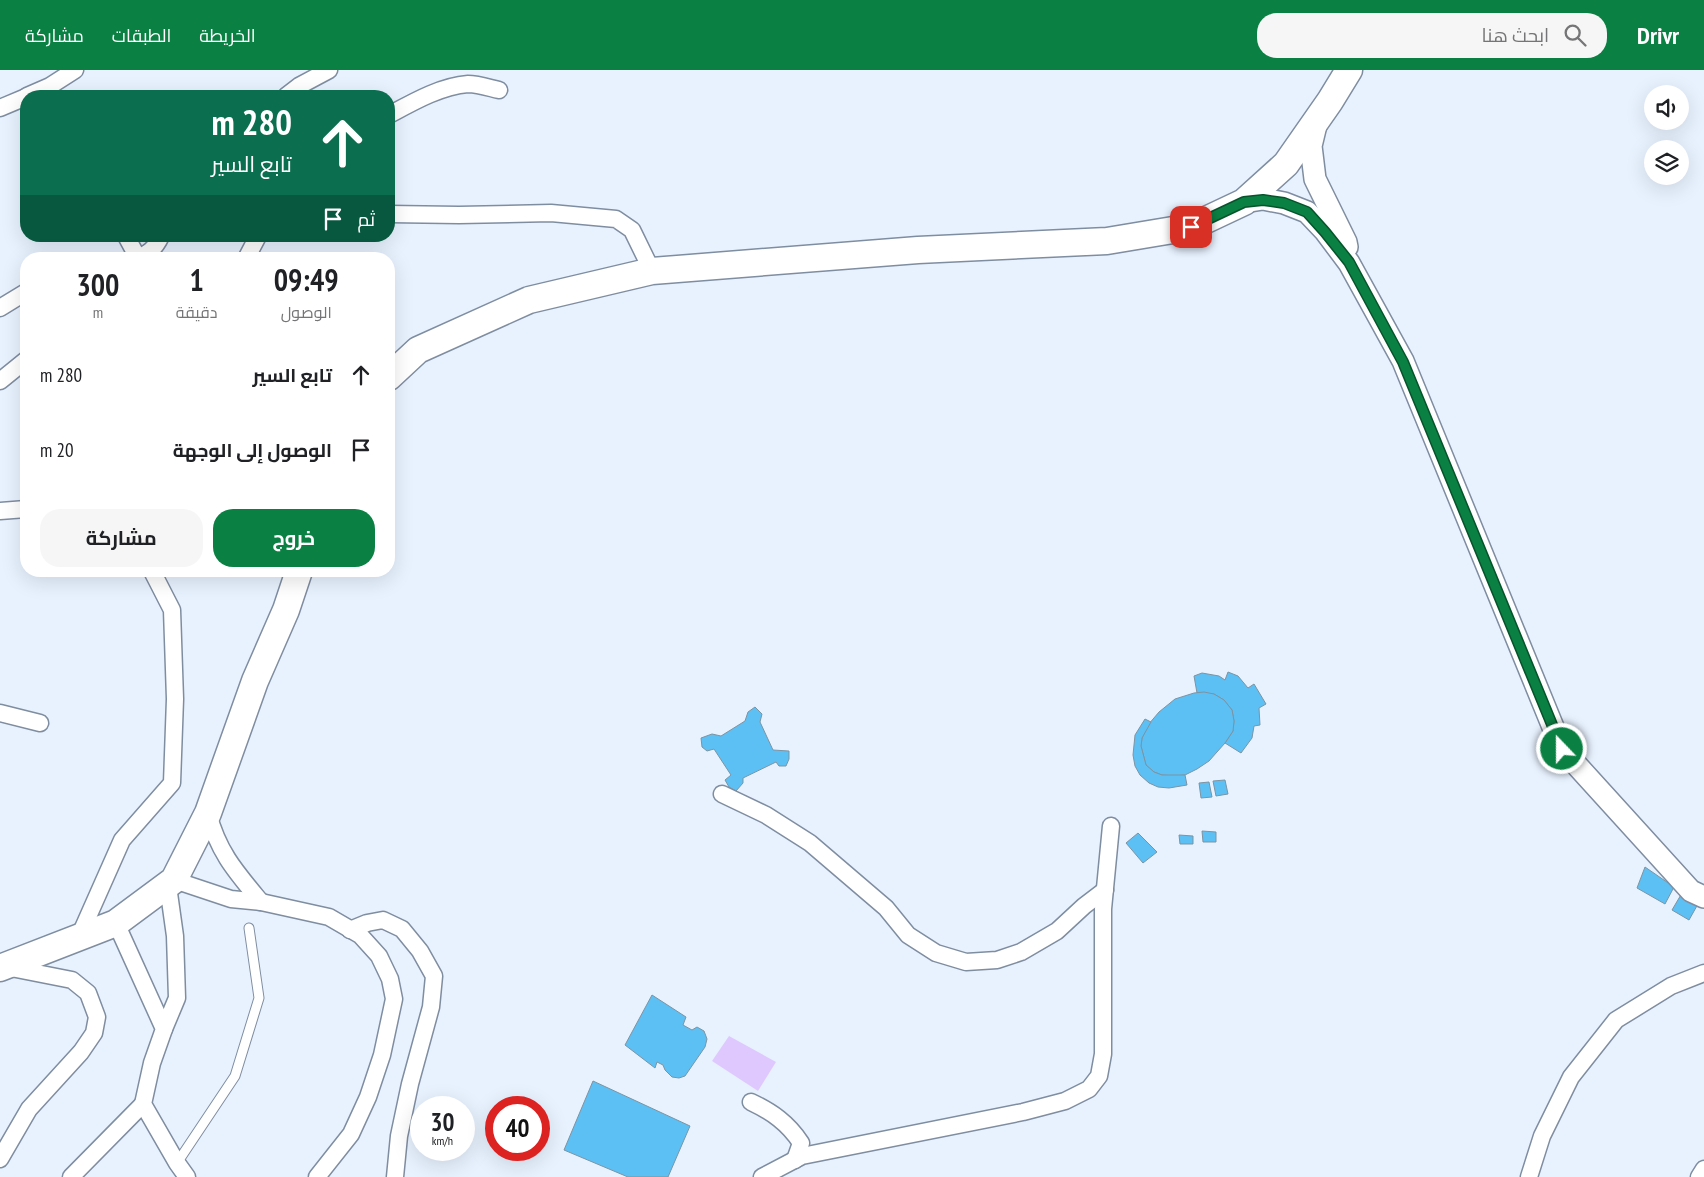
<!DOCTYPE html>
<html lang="ar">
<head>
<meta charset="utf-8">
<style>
	body { margin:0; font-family:"PT Sans Narrow",Cairo,sans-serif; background:#f6f6f6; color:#202124; direction:rtl; height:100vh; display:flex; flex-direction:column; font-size:19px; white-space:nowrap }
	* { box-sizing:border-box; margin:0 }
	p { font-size:16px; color:#757577 }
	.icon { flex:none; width:28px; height:28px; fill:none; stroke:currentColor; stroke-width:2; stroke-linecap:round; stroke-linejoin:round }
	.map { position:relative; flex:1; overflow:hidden; direction:ltr }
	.panel { position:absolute; left:20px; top:182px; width:375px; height:325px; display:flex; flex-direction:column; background:#fff; border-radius:20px; box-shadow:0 5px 20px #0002; direction:rtl }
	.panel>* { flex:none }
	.banner { position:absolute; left:20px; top:20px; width:375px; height:152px; border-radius:20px; box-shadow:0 5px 20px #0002; direction:rtl; background:#0b6e4f; color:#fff; overflow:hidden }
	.controls { position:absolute; left:1644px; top:15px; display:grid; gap:10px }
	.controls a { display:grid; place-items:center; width:45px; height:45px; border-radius:50%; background:#fff; box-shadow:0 5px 20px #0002; font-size:25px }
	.speed { position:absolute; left:410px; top:1026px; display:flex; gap:10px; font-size:25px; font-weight:700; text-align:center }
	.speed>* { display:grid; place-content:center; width:65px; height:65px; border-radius:50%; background:#fff; box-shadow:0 5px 20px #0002; line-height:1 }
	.speed small { font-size:12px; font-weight:400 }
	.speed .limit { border:8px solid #d22; background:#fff; color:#111 }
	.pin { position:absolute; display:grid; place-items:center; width:42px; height:42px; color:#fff; margin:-21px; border-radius:10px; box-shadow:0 2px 8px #0006 }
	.me { position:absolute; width:55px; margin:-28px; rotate:338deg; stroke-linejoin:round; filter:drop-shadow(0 0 4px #0008) }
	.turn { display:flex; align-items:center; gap:18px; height:105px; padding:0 20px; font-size:22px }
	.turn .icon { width:65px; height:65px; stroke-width:2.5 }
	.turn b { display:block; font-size:35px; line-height:42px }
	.then { display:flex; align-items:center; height:48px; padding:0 20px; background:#0003; gap:10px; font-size:19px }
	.eta { display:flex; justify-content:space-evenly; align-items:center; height:85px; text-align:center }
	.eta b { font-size:30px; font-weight:700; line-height:35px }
	.button { display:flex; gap:10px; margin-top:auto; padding:10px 20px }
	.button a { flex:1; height:58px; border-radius:20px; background:#0b8043; color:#fff; font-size:20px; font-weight:700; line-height:58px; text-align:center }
	.button a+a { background:#f6f6f6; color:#202124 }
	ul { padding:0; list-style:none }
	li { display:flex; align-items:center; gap:15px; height:75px; padding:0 20px }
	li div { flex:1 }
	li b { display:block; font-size:19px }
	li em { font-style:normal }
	header { display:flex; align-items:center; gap:30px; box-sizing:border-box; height:70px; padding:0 25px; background:#0b8043; color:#fff }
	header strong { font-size:24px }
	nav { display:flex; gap:28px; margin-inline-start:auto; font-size:18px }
	.search { width:350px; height:45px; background:#f6f6f6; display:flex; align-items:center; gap:12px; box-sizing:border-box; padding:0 18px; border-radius:20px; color:#757577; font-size:19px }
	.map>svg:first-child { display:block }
	.green { fill:#dfc8fe }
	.building { fill:#5cc0f5; stroke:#7c94a2 }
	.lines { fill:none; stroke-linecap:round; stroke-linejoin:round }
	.service-casing { stroke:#7f8da1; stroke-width:11 }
	.minor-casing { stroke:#7f8da1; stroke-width:19 }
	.tertiary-casing { stroke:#7f8da1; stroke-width:24 }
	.primary-casing { stroke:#7f8da1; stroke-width:29 }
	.service { stroke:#fff; stroke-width:9 }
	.minor { stroke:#fff; stroke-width:16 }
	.tertiary { stroke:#fff; stroke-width:21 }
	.primary { stroke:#fff; stroke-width:26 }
	.route-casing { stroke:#07532c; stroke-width:12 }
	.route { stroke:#0b8043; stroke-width:9 }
</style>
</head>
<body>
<header>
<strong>Drivr</strong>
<div class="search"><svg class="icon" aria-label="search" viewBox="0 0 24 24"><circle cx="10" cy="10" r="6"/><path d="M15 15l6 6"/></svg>ابحث هنا</div>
<nav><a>الخريطة</a><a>الطبقات</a><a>مشاركة</a></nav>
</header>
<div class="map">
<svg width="1704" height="1107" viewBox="0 0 1704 1107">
	<rect width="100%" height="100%" fill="#e8f2ff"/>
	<polygon class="green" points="729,966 776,992 758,1021 712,991"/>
	<g class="building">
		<polygon points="1228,602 1238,606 1248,618 1254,614 1266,634 1259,638 1260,655 1254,656 1252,668 1241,683 1225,673 1233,661 1234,651 1232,640 1224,630 1214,624 1197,623 1194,606 1202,603 1219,606 1225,610"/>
		<polygon points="1204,622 1214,624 1224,630 1232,640 1234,651 1233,661 1225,673 1209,691 1197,699 1185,705 1175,706 1162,705 1154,702 1146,695 1141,676 1142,668 1148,655 1159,642 1175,629 1194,623"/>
		<polygon points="755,637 762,644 760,652 773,680 789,681 789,689 786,696 779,696 776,692 743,708 743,713 736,721 729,717 725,710 731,705 714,679 707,681 702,677 701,668 712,664 721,666 745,651 748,642"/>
		<polygon points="1145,649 1151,652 1142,668 1141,676 1146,695 1154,702 1162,705 1185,705 1187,715 1169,718 1158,717 1149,713 1140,705 1135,696 1133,685 1135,665"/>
		<polygon points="1225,710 1228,724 1216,726 1213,711"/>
		<polygon points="1209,712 1212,727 1201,728 1199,713"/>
		<polygon points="1202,761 1216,762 1216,772 1203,772"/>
		<polygon points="1138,763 1157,782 1143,793 1126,773"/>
		<polygon points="1179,765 1193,766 1193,774 1180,774"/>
		<polygon points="1645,797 1674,817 1665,834 1637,818"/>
		<polygon points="1682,823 1698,834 1689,850 1672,840"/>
		<polygon points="652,925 686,947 683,955 692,960 697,957 704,961 707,969 705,977 685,1006 679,1008 672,1007 665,1000 663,995 657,992 655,998 625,975"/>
		<polygon points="593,1011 690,1056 668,1107 628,1107 564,1080"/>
	</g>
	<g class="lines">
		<g class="service-casing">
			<polyline id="service" points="177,1093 235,1006 259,928 249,858"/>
		</g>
		<g class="minor-casing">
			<g id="minor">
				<polyline points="27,26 50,16 75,0"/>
				<polyline points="286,26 299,16 329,0"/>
				<polyline points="0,38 26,27"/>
				<path d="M 389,45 C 413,32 441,16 468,14 C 478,14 490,18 499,20"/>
				<polyline points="389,144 459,145 551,143 616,149 632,160 652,201"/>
				<polyline points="126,166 138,188"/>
				<path d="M 135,189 C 148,184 155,179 161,166"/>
				<polyline points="246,189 258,166"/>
				<polyline points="0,238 26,222"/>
				<polyline points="0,311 26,290"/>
				<polyline points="0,441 26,439"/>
				<polyline points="0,643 40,653"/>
				<polyline points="722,724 766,745 810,773 886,838 908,865 936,883 966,892 997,890 1021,882 1057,861 1084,836 1105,820"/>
				<path d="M 208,743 C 218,782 236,802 261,832"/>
				<polyline points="174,810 231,829 261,832 329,847 360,865 379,886 390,909 394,929 382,985 368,1027 351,1064 317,1107"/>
				<polyline points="116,853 164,959 152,993 143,1034 177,1093 187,1107"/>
				<polyline points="350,860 367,853 383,850 402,859 420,881 434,906 431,937 410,1014 399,1066 395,1107"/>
				<polyline points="79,867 122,770 172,713 175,629 172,540 152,501"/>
				<polyline points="164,959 177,928 175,866 168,816"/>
				<path d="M 751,1032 C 772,1042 788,1053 801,1073 L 795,1090"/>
				<polyline points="0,1089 29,1039 81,982 94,963 97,947 88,923 72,910 6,897"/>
				<polyline points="71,1107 143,1034"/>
				<polyline points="762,1107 802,1086 1023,1042 1065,1031 1089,1019 1099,1006 1103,984 1103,839 1111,756"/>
				<polyline points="1529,1107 1542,1066 1571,1007 1616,950 1671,916 1704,903"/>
				<polyline points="1699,1107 1704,1099"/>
			</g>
		</g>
		<g class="tertiary-casing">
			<g id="tertiary">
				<polyline points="1317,51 1311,76 1315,109 1346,172 1347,177"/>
				<polyline points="1244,132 1263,129 1284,133 1307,142 1325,161 1349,193 1403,291 1562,679 1691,821 1704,827"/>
			</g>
		</g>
		<g class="primary-casing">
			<g id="primary">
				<polyline points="389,307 418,280 529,230 652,201 918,180 1107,171 1191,157 1244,132 1286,94 1330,31 1349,0"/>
				<polyline points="0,898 116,853 174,810 208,743 255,611 286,540 299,501"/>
			</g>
		</g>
		<use href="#service" class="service"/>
		<use href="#minor" class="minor"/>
		<use href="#tertiary" class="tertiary"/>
		<use href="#primary" class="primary"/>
	</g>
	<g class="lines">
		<g class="route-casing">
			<polyline id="route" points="1191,157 1244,132 1263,130 1284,133 1307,142 1325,162 1349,192 1403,292 1562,679"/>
		</g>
		<use href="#route" class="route"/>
	</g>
</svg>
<div class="controls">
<a><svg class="icon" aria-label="sound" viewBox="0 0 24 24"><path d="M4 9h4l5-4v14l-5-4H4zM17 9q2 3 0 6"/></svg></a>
<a><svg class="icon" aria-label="layers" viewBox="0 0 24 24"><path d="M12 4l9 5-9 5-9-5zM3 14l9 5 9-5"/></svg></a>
</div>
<div class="speed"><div>30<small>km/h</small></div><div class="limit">40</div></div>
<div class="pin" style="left:1191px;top:157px;background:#d93025"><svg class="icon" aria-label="arrive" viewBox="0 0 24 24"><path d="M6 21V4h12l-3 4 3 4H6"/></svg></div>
<svg class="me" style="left:1562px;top:679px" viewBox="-20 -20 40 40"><circle r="17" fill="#0b8043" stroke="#fff" stroke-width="3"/><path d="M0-11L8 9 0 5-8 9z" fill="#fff"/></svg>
<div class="banner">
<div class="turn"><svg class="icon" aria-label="ahead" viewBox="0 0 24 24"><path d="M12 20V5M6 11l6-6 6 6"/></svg><div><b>280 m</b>تابع السير</div></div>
<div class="then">ثم<svg class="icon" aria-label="arrive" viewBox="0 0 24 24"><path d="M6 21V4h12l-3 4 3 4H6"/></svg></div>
</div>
<section class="panel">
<div class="eta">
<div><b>09:49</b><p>الوصول</p></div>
<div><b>1</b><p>دقيقة</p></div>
<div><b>300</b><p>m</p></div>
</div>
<ul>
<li><svg class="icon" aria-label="ahead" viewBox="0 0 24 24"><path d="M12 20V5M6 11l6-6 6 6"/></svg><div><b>تابع السير</b></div><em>280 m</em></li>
<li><svg class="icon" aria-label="arrive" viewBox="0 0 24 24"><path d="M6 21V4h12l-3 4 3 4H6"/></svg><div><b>الوصول إلى الوجهة</b></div><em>20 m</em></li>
</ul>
<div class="button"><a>خروج</a><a>مشاركة</a></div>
</section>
</div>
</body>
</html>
